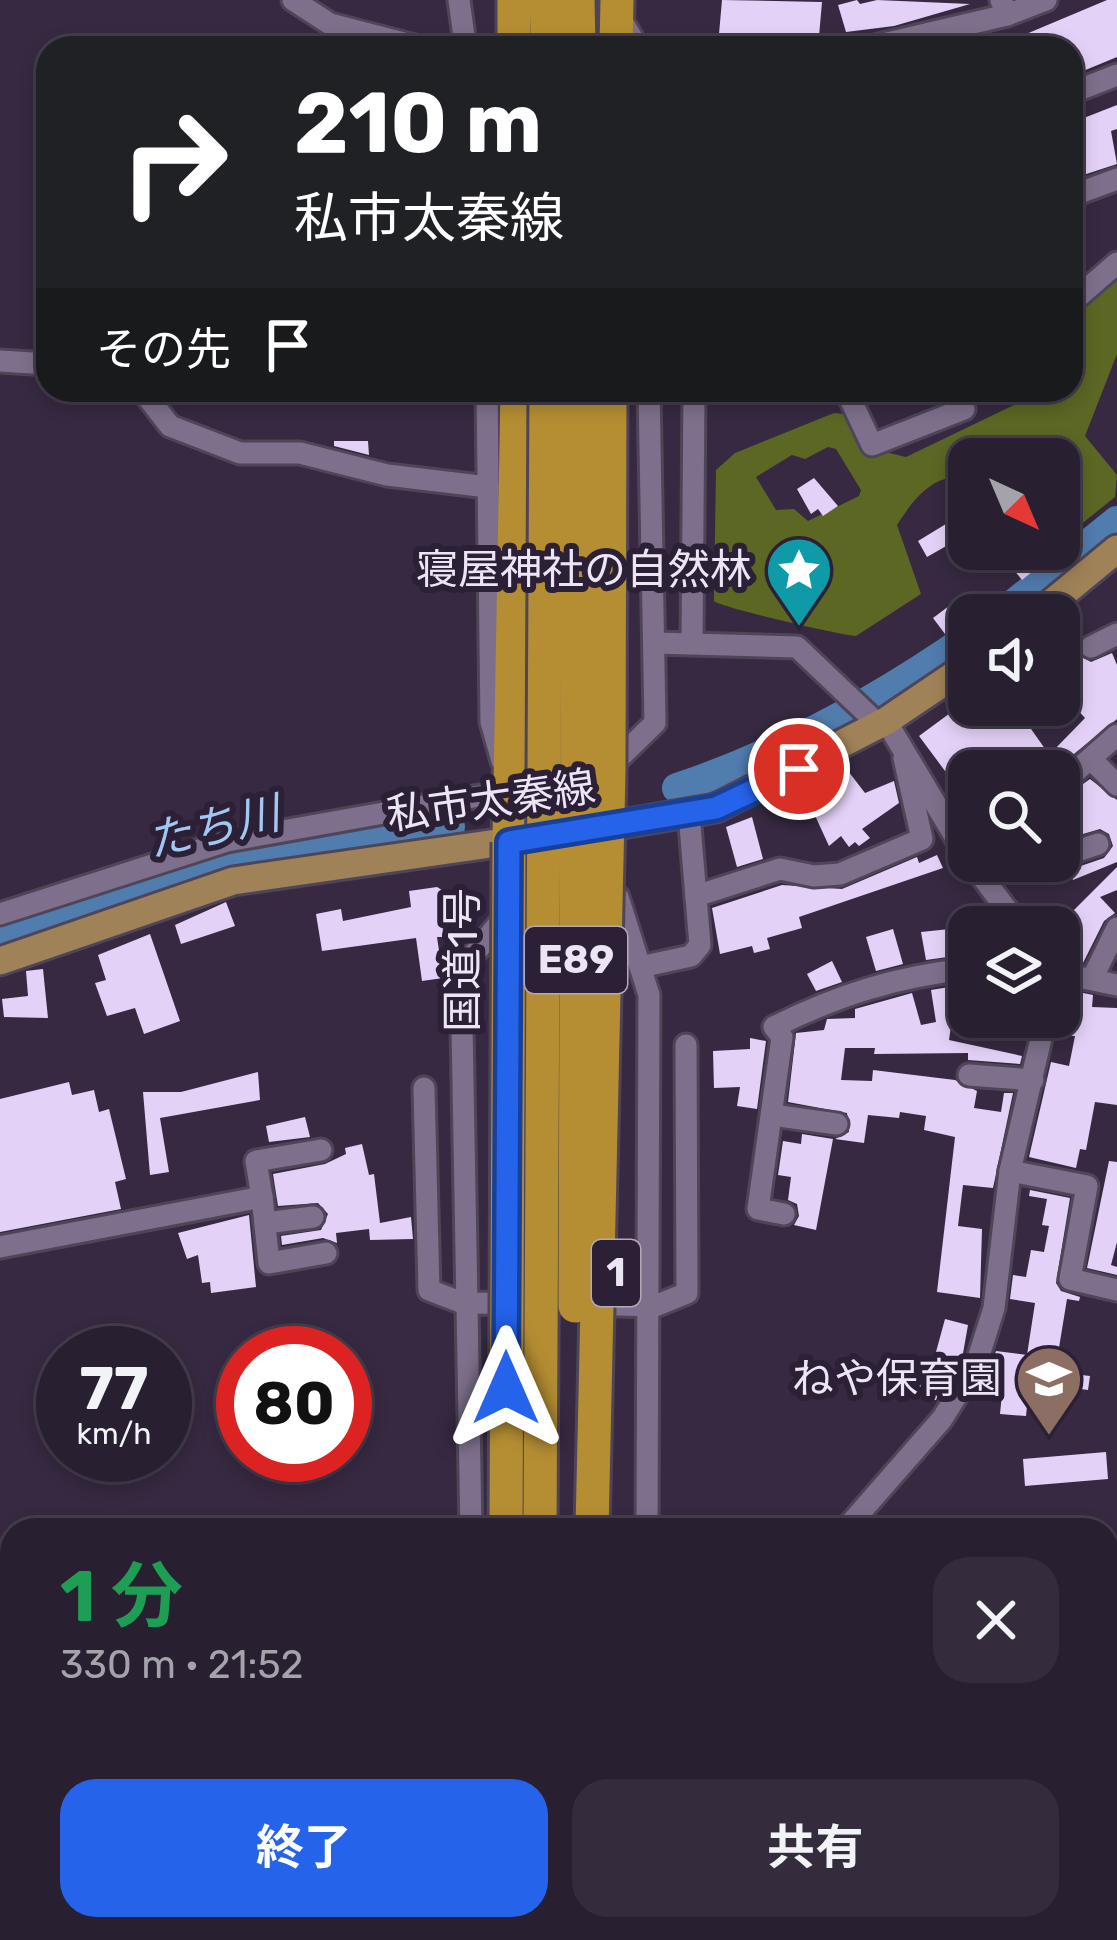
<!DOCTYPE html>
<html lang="ja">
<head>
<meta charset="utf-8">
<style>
	body { margin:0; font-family:Rubik,"Noto Sans JP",sans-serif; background:#342c3d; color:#f1f3f6; height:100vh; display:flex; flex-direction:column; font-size:45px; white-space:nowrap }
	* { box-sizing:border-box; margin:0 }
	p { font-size:39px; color:#a5a2ab }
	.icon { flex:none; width:66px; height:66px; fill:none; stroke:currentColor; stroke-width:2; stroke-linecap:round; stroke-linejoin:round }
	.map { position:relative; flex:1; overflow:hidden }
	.sheet { position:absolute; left:0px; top:1518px; width:1119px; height:423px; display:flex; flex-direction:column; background:#281f31; border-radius:36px 36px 0 0; box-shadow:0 6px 18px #0003,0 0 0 3px #443d4d }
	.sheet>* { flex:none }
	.guide { position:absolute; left:36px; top:36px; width:1047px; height:366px; border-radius:36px; box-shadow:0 6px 18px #0003,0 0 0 3px #443d4d; background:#202124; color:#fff; overflow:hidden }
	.needle { width:78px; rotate:136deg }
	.buttons { position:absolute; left:948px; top:438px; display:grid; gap:24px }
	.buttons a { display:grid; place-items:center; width:132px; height:132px; border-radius:24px; background:#281f31; box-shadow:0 6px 18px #0003,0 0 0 3px #443d4d; font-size:60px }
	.speed { position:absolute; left:36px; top:1326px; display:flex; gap:24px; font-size:60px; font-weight:700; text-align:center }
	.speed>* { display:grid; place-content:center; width:156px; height:156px; border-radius:50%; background:#281f31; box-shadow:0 6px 18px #0003,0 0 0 3px #443d4d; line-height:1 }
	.speed small { font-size:30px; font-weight:400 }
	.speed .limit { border:18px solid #d22; background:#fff; color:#111 }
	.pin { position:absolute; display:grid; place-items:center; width:102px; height:102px; color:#fff; margin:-51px; border:6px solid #fff; border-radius:50%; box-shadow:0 3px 12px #0007 }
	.me { position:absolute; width:132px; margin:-66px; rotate:0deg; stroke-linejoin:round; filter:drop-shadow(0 0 9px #0008) }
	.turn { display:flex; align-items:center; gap:42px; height:252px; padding:0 60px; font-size:54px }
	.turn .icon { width:156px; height:156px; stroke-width:2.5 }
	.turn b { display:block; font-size:84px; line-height:102px }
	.then { display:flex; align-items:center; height:114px; padding:0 60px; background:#0003; gap:24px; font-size:45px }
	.round { display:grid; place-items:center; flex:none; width:126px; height:126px; border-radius:36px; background:#342c3d }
	.headline { display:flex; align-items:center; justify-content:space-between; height:204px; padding:0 60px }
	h1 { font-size:72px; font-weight:700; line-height:90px; color:#1e9e55 }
	.cta { display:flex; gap:24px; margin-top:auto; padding:24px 60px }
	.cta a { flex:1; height:138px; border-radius:36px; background:#2563eb; color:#fff; font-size:48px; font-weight:700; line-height:138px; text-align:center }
	.cta a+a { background:#342c3d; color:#f1f3f6 }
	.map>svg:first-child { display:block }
	.forest { fill:#5b6723; fill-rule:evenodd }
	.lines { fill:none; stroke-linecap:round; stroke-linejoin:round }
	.river { stroke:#507cae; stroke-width:30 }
	.building { fill:#e4d1f7 }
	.minor-casing { stroke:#4f4558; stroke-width:27 }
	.major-casing { stroke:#4f4558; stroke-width:33 }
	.highway-casing { stroke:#4f4558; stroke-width:39 }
	.minor { stroke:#7e708c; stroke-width:21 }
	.major { stroke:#9f8257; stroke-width:27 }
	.highway { stroke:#b58e33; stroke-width:33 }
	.highway-bridge-casing { stroke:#4f4558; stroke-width:39; stroke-linecap:butt }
	.highway-bridge { stroke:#b58e33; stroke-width:33 }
	.route-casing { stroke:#184099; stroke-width:30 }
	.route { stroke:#2563eb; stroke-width:21 }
	.labels { text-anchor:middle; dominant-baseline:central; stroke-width:12; stroke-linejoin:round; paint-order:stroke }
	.shield { fill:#2c2037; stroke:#b2aabb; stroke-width:3 }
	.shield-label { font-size:39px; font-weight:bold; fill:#ece5f4 }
	.poi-label { font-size:42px; fill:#ece5f4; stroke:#2c2037; text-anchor:end }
	.street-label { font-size:42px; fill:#ece5f4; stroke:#2c2037 }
	.water-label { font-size:45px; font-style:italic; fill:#a1c7f2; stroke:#2c2037 }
</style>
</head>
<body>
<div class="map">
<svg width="1117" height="1940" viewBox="0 0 1117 1940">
	<rect width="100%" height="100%" fill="#362941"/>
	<path class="forest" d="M 1117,273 L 1117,354 L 1085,436 L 1117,475 L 1115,497 L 1059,542 L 1059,459 L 969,459 L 969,479 C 935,470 913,500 897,525 L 921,594 L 856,636 C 840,635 719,607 714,601 L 716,470 L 735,453 L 834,413 L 844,414 L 869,448 L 906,457 L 1014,405 L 1025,390 L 1071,390 L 1071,314 ZM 828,447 L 836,449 L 861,490 L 859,496 L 808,521 L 794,509 L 776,510 L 756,477 L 792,455 L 805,459 Z"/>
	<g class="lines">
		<g class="river">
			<polyline points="1000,615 1117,521"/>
			<path d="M 677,788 C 780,754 880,699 969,637"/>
			<polyline points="0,936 188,872 450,827"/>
		</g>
	</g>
	<g class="building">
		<polygon points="722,0 822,2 818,48 779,48 780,38 719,34"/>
		<polygon points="857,0 860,4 877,0 970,4 894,26 846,32 838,5"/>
		<polygon points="1107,0 1117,0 1117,57 1071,76 1071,48 993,48"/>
		<polygon points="1117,105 1117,129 1111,131 1117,164 1071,179 1071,123"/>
		<polygon points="334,441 368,441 369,455 334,446"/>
		<polygon points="814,478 838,506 823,516 818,509 811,514 797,489"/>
		<polygon points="964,513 969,533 927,557 918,541"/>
		<polygon points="1032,549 1043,563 1022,580 1010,565"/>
		<polygon points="957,600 969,616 945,634 933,618"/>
		<polygon points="1112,653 1117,665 1117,719 1053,771 945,771 919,736 961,705 1014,705 1048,753 1052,752 1085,718 1061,692 1059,673 1078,655 1091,662"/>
		<polygon points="845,767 865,793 894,781 899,803 862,829 870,838 859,846 855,842 849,847 841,836 829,846 812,809 818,804 812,798"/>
		<polygon points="1090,779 1117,800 1117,862 1073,880 1069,870 1104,858 1113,846 1109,834 1100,829 1059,841 1059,801"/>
		<polygon points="752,817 763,859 737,867 726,827"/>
		<polygon points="937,855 943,868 799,917 802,928 767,938 770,949 754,953 752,946 720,954 712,908 782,885 842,889 917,857 919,863"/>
		<polygon points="1005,861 1045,861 1051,869 1008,876"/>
		<polygon points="1117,867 1117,890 1100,897 1115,913 1104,921 1083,963 1062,958 1059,927 1043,927 1059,913 1059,905 1069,915"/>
		<polygon points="437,887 442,890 443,937 437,937 443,978 422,981 416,938 322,951 316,914 341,909 343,921 411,907 409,891"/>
		<polygon points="226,902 235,926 181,944 175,925"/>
		<polygon points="969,927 969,954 926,960 921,932"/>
		<polygon points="893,929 903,964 876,971 866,937"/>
		<polygon points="150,934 180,1021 144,1034 135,1008 107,1016 95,983 106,980 98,955"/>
		<polygon points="832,961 842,982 816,991 807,974"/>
		<polygon points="43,969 48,1018 4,1017 2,999 28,996 26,971"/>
		<polygon points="968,984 968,1017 1031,1017 1027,1032 951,1026 949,1040 1022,1056 1020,1064 968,1060 968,1053 874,1054 875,1048 845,1048 841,1080 872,1081 873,1070 955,1080 977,1091 974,1108 1001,1112 1004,1093 1013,1093 993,1188 963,1185 958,1226 982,1229 980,1298 937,1292 955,1137 924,1130 926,1116 900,1112 899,1118 868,1115 864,1143 835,1139 849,1132 847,1113 788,1102 796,1033 824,1030 827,1019 855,1018 855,1009 912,993 921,1025 936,1022 931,990"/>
		<polygon points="1059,988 1093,995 1092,1007 1117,1008 1117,1105 1095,1102 1086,1150 1080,1149 1076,1168 1029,1157 1051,1062 1069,1066 1075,1036 1057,1035"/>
		<polygon points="750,1038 766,1041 757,1109 737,1106 740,1087 714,1088 713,1051 750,1049"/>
		<polygon points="258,1072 260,1100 160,1118 169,1172 150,1175 143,1092 181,1092"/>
		<polygon points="69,1082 72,1095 94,1090 99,1112 109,1109 126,1179 115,1182 121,1209 0,1232 0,1099"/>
		<polygon points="305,1117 310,1137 269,1142 266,1126"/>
		<polygon points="802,1134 833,1139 816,1230 794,1225 799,1216 797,1204 788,1200 791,1177 778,1175 783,1141 801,1144"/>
		<polygon points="362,1144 369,1175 374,1174 380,1223 411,1217 413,1239 370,1240 369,1229 336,1233 337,1243 323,1238 282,1245 281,1236 321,1230 328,1214 318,1203 278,1206 273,1174 325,1164 346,1154 345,1148"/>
		<polygon points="1109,1161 1117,1162 1117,1242 1111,1265 1117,1267 1117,1275 1087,1268"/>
		<polygon points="1030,1190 1070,1198 1056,1283 1061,1291 1080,1297 1079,1301 1067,1299 1055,1372 1090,1376 1088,1390 1059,1386 1057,1408 1027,1406 1026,1416 1000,1414 1004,1373 990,1369 996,1351 1027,1355 1035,1303 1010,1299 1013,1275 1026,1277 1031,1250 1044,1252 1049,1226 1042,1225 1047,1199 1029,1196"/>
		<polygon points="249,1215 256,1287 211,1293 210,1282 202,1283 198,1255 187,1259 178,1233"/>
		<polygon points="945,1319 968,1325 962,1359 950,1359 936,1400 903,1393 909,1369 930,1374"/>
		<polygon points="1106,1452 1108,1479 1025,1486 1023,1459"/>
	</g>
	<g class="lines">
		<g class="minor-casing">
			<g id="minor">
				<polyline points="293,0 330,24 423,48"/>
				<polyline points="459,0 464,37 460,48"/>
				<polyline points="1001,0 1007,15 1046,0"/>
				<polyline points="620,18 638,48"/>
				<polyline points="866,48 1007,15"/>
				<polyline points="1071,93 1117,75"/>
				<polyline points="1071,196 1117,179"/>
				<polyline points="1071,303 1117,263"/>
				<polyline points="0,361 48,364"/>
				<polyline points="142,390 170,426 240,453 300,453 387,475 488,487"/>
				<polyline points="487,390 491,722 502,761"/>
				<polyline points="846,390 872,445 964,409"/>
				<polyline points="654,643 797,647 879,725"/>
				<polyline points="692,643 694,390"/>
				<polyline points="1091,647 1117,634"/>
				<polyline points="886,721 969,860"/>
				<polyline points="620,757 655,723 649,390"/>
				<polyline points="1091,759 1117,785"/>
				<polyline points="1059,786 1117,735"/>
				<polyline points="1059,857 1098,844"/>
				<polyline points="970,861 1020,927"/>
				<polyline points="696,896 780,869 814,876 840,874 922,839 904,758"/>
				<polyline points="618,897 649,995 647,1530"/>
				<polyline points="0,914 227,841 507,791"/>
				<polyline points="640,967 691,956 700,945 689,814"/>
				<polyline points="1059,973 1117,985"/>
				<polyline points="1092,979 1117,928"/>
				<polyline points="969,1075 1033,1080"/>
				<polyline points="424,1088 429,1290 463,1303 553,1304"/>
				<polyline points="772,1115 837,1124"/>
				<polyline points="1010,1171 1087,1186 1070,1279 1117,1290"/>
				<polyline points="262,1197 256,1161 321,1150"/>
				<path d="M 784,1214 L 758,1209 L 782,1037 L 774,1027 C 838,995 898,976 969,969"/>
				<polyline points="265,1223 313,1217"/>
				<polyline points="0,1247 262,1197 269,1263 326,1253"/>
				<polyline points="585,1304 655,1306 687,1293 686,1045"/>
				<polyline points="471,1530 461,970 507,914"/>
				<polyline points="845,1530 942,1419 976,1365 994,1308 1010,1171 1046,1017"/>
				<polyline points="1107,1728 1117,1724"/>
				<polyline points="0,1759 12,1758"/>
				<polyline points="0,1794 12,1842"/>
				<polyline points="33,1929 36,1940"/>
				<polyline points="479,1929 479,1940"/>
				<polyline points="638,1940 639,1929"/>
			</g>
		</g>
		<g class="major-casing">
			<g id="major">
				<polyline points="1037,615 1117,549"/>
				<polyline points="587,830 716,808 886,721 969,665"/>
				<polyline points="0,961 233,881 525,839"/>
			</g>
		</g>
		<g class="highway-casing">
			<g id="highway">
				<polyline points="546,0 548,48"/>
				<polyline points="578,0 579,48"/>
				<polyline points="514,48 514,0"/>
				<polyline points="616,48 617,0"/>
				<polyline points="509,842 517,390"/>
				<polyline points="506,1929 506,1940"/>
				<polyline points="540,1940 540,1929"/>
				<polyline points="574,1940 574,1929"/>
				<polyline points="614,1940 614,1929"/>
			</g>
		</g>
		<use href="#minor" class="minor"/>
		<use href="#major" class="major"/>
		<use href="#highway" class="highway"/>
		<g class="highway-bridge-casing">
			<g id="highway-bridge">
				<polyline points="575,1306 578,390"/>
				<polyline points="506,1530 509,842"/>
				<polyline points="540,1530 546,390"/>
				<polyline points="592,1530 609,770 610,390"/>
			</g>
		</g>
		<use href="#highway-bridge" class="highway-bridge"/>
	</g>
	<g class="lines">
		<g class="route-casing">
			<polyline id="route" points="506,1388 509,842 716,808 799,769"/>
		</g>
		<use href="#route" class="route"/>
	</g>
	<defs>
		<g id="sight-pin" transform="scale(3.45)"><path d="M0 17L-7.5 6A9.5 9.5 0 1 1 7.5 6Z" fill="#0f9aa8" stroke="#2c2037"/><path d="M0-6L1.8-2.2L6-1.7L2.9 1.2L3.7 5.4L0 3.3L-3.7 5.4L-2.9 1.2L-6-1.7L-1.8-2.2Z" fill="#fff"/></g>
		<g id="school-pin" transform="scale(3.45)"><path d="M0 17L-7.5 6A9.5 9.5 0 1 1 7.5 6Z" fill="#8d6e63" stroke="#2c2037"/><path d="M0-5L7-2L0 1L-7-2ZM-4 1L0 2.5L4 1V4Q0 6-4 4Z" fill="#fff"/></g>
	</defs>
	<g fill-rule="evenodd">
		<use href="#sight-pin" x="799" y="570"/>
		<use href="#school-pin" x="1049" y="1379"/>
	</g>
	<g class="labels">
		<g class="shield">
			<rect x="525" y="927" width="102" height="66" rx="9"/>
			<rect x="592" y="1240" width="48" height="66" rx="9"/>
		</g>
		<g class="shield-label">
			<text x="576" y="960">E89</text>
			<text x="616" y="1273">1</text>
		</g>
		<g class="poi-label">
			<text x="752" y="570">寝屋神社の自然林</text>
			<text x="1002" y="1379">ねや保育園</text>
		</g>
		<g class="street-label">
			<text transform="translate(491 801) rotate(-8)">私市太秦線</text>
			<text transform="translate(463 960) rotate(-90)">国道1号</text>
		</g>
		<g class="water-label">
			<text transform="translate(213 827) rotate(-13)">たち川</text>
		</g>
	</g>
</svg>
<div class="buttons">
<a><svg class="needle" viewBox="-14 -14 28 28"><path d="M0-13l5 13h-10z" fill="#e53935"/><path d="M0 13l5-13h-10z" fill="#a5a2ab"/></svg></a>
<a><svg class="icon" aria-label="sound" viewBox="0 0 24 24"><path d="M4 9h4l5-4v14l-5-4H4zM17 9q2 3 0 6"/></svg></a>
<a><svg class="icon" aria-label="search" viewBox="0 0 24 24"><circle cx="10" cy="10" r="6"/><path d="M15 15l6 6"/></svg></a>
<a><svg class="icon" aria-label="layers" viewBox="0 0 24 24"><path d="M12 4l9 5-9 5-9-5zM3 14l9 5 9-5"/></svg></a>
</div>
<div class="speed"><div>77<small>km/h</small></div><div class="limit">80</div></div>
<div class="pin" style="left:799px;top:769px;background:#d93025"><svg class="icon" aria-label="arrive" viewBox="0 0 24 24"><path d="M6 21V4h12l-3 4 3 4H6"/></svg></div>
<svg class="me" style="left:506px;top:1388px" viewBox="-20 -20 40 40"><path d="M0-17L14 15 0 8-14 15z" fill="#2563eb" stroke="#fff" stroke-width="4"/></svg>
<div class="guide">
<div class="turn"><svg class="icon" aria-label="right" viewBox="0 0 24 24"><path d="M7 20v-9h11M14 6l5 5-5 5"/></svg><div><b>210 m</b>私市太秦線</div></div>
<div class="then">その先<svg class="icon" aria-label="arrive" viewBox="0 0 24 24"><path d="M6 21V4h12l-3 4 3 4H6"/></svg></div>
</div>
<section class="sheet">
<div class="headline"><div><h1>1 分</h1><p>330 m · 21:52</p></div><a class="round"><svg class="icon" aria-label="close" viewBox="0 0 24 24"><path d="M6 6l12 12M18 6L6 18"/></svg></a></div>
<div class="cta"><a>終了</a><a>共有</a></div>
</section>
</div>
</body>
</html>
